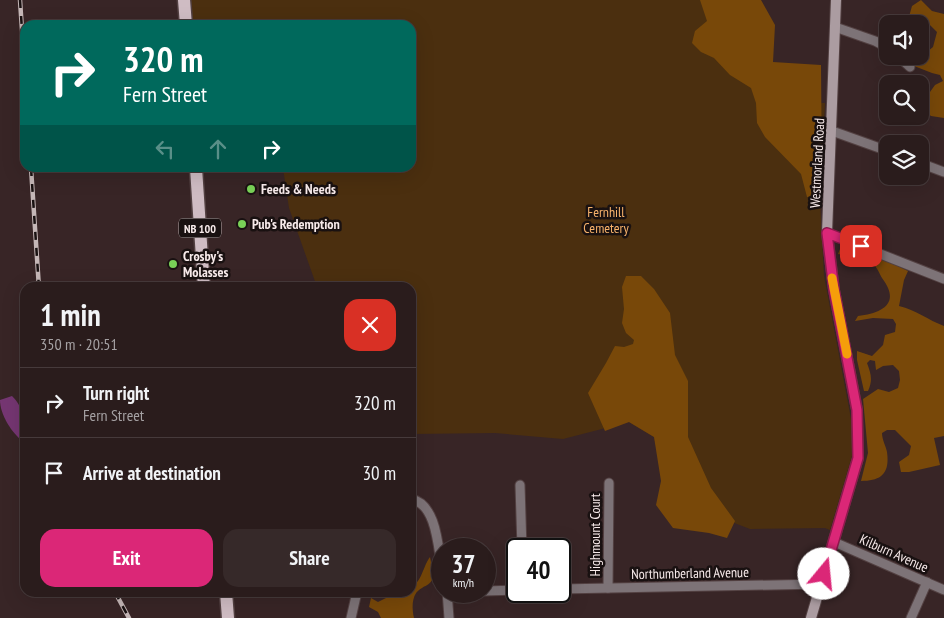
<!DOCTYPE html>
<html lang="en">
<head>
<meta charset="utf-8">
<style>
	body { margin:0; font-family:"PT Sans Narrow",sans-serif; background:#362929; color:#f1f3f6; height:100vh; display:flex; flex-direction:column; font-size:19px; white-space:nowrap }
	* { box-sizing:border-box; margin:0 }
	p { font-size:16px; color:#a5a1a3 }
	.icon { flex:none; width:28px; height:28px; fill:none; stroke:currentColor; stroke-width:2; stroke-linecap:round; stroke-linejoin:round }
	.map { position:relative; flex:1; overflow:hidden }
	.panel { position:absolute; left:20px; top:282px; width:396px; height:315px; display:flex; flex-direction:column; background:#2a1c1c; border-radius:15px; box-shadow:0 5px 20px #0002,0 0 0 1px #463a3b }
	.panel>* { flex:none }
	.banner { position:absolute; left:20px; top:20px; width:396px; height:152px; border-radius:15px; box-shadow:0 5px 20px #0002,0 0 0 1px #463a3b; background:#00695c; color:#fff; overflow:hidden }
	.controls { position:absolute; left:879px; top:15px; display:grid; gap:10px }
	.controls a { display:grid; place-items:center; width:50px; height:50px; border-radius:10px; background:#2a1c1c; box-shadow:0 5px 20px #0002,0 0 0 1px #463a3b; font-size:25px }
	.speed { position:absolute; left:431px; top:538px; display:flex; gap:10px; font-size:25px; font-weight:700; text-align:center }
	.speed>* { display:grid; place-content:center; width:65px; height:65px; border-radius:50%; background:#2a1c1c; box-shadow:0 5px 20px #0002,0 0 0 1px #463a3b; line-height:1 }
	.speed small { font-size:12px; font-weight:400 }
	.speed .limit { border:2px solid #111; border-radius:8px; background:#fff; color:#111 }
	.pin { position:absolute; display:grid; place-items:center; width:42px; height:42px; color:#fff; margin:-21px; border-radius:10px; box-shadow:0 2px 8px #0006 }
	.me { position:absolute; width:55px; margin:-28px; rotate:17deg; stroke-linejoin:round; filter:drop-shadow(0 0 4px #0008) }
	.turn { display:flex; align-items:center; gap:18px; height:105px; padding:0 20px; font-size:22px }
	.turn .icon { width:65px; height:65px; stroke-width:2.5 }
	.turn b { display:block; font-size:35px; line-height:42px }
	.lanes { display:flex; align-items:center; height:48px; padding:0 20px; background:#0003; justify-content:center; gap:25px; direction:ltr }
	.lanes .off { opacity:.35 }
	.round { display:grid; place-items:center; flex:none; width:52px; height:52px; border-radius:15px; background:#362929 }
	.summary { display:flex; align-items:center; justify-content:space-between; height:85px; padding:0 20px }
	h1 { font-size:30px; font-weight:700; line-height:38px }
	.action { display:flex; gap:10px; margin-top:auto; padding:10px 20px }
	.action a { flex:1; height:58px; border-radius:15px; background:#db2777; color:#fff; font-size:20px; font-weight:700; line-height:58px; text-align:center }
	.action a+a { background:#362929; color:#f1f3f6 }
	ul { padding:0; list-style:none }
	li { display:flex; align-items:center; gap:15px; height:70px; padding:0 20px; border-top:1px solid #463a3b }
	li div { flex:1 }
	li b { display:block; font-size:19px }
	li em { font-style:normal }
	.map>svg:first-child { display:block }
	.green { fill:#4b2f0f }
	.forest { fill:#784809 }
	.water { fill:#753672 }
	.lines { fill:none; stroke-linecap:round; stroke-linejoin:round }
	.street-casing { stroke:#534142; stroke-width:11 }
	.secondary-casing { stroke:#534142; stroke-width:12 }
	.primary-casing { stroke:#534142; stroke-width:15 }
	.street { stroke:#7d7377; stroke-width:9 }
	.secondary { stroke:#ab9ca1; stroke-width:10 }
	.primary { stroke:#cfbcc3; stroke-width:12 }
	.rail-casing { stroke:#c5b7b7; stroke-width:4.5 }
	.rail { stroke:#191111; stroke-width:2.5; stroke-dasharray:8; stroke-linecap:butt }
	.route-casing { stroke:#8e194d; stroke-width:12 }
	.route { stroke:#db2777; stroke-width:9 }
	.slow { stroke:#f59e0b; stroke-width:9 }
	.poi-dot { fill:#79d157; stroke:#191111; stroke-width:2 }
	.labels { text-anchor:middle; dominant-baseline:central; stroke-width:5; stroke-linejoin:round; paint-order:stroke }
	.shield { fill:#191111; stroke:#b5aaaa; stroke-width:1 }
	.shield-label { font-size:12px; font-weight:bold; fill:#f8ebeb }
	.street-label { font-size:14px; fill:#f8ebeb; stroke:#191111 }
	.poi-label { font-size:14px; font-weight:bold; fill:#f8ebeb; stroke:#191111; text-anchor:start }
	.park-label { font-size:14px; fill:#f7b26b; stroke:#191111 }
</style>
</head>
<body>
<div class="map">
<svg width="944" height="618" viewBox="0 0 944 618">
	<rect width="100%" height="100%" fill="#382526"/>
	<polygon class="green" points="184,0 729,0 771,102 825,103 820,200 824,276 852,424 852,456 830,530 825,528 750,529 667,497 654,437 629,422 563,439 495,433 411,434 411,288 317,287 289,208 283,168 411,168 411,25 186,25"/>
	<g class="forest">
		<polygon points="700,0 761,0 775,25 773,62 821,65 822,181 818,197 807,197 801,174 765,137 757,123 756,103 751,88 730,75 714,58 701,52 692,43 695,31 707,21"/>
		<polygon points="921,0 932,11 944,14 944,118 931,116 920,106 935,85 943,81 940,75 932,73 914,66 911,56 920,56 920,50 927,52 933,47 937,32 924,19 919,24 907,24 912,6"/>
		<path d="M 840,249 C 863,249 887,261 908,271 L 904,280 L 899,306 C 916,310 928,320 944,326 L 944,436 L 934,438 L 940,465 L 909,472 L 901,472 L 899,462 L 909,455 L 911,446 L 895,430 L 887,430 L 882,433 C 882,440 886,446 887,452 C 890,474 881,481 861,481 L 868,453 L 863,399 L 878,389 L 889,392 L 898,388 L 900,380 L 899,371 L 893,365 L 883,366 L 876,370 L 875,361 L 870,360 L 867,363 C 871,374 873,380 868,391 L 864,391 L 857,360 L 857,351 L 872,356 L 883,345 L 885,335 L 895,332 L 896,324 L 893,319 L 873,318 L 855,321 L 858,316 C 883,313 901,303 882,278 C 878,271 876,264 868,260 C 860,255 847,256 838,254 Z"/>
		<polygon points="626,276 641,276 654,289 670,313 675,355 688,381 688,437 711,488 735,521 727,538 709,533 673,528 656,505 661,481 654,437 629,422 605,431 588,393 606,363 615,346 624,347 633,344 634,340 626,333 622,323 624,309 622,287"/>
		<path d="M 430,557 L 434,577 C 428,587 427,584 419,590 C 411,596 412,610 414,618 L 381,618 L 378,612 L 369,607 L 371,598 L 378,602 L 386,598 L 390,593 L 411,592 L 411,587 C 422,582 423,566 430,557 Z"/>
	</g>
	<path class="water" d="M 12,396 C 24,407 26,426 25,443 C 12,434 0,415 0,400 Z"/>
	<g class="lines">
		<g class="street-casing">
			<g id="street">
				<polyline points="835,27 875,41 888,48"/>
				<polyline points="898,56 910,67"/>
				<polyline points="832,131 888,151"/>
				<polyline points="920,163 944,172"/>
				<polyline points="827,233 944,279"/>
				<polyline points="520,485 522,549"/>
				<path d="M 411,499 C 437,504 438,548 442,569"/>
				<polyline points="834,542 944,590"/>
				<polyline points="608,588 609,483"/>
				<polyline points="560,589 821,584"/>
				<polyline points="447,591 449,618"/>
				<polyline points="447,591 458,591"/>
				<polyline points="485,591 518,590"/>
				<polyline points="351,618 357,592"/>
				<polyline points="911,618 927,582"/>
			</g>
		</g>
		<g class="secondary-casing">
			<polyline id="secondary" points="811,618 858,458 857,410 834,290 827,233 836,0"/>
		</g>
		<g class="primary-casing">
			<g id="primary">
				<polyline points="184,0 186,25"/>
				<polyline points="196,168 204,288"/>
				<polyline points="226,592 228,618"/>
			</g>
		</g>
		<use href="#street" class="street"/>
		<use href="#secondary" class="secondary"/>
		<use href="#primary" class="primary"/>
		<g class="rail-casing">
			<g id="rail">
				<polyline points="20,0 25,75"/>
				<polyline points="31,168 39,288"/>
				<polyline points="115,592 129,618"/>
			</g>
		</g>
		<use href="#rail" class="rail"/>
	</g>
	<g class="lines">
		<g class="route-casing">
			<polyline id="route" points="824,574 858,458 857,410 834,290 827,233 861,246"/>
		</g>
		<use href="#route" class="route"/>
		<polyline class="slow" points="832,278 847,354"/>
	</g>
	<g class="poi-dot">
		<circle cx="251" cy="189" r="5"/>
		<circle cx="242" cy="224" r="5"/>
		<circle cx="173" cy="264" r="5"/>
	</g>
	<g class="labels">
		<rect class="shield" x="179" y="218.5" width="42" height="19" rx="4"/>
		<g class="shield-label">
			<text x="200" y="228">NB 100</text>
		</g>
		<g class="street-label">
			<text transform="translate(817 163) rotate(-87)">Westmorland Road</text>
			<text transform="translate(595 535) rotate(-90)">Highmount Court</text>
			<text transform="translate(894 553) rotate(24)">Kilburn Avenue</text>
			<text transform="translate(690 573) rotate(-1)">Northumberland Avenue</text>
		</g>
		<g class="poi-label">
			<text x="261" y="189">Feeds &amp; Needs</text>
			<text x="252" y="224">Pub's Redemption</text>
			<text x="183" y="256">Crosby's<tspan x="183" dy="16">Molasses</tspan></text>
		</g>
		<g class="park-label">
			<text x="606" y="212">Fernhill<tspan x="606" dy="16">Cemetery</tspan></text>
		</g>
	</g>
</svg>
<div class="controls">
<a><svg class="icon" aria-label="sound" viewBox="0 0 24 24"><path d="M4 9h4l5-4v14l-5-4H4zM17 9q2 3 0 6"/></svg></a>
<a><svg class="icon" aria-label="search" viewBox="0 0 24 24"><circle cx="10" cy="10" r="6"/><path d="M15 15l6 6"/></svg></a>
<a><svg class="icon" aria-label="layers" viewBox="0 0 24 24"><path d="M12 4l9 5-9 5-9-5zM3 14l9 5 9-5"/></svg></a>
</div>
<div class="speed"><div>37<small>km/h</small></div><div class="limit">40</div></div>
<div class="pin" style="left:861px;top:246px;background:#d93025"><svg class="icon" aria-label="arrive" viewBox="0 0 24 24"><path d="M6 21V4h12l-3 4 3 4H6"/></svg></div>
<svg class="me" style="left:824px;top:574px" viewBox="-20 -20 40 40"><circle r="19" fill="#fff"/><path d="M0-13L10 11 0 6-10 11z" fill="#db2777"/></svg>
<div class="banner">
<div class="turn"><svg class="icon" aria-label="right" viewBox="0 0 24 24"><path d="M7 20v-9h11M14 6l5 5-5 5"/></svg><div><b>320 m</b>Fern Street</div></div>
<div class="lanes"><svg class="icon off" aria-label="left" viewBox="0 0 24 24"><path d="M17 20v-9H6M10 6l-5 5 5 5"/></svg><svg class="icon off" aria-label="ahead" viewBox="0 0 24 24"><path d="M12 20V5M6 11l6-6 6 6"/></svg><svg class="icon" aria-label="right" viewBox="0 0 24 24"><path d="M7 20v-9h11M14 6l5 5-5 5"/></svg></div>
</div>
<section class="panel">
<div class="summary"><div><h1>1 min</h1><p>350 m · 20:51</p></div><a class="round" style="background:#d93025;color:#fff"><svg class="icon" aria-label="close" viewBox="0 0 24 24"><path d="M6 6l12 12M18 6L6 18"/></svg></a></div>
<ul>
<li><svg class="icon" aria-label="right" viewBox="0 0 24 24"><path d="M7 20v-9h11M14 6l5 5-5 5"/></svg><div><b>Turn right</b><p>Fern Street</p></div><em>320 m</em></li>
<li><svg class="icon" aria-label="arrive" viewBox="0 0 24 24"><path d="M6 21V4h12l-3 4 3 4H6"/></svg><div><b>Arrive at destination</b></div><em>30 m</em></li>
</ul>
<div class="action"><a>Exit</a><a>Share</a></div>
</section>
</div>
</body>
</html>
